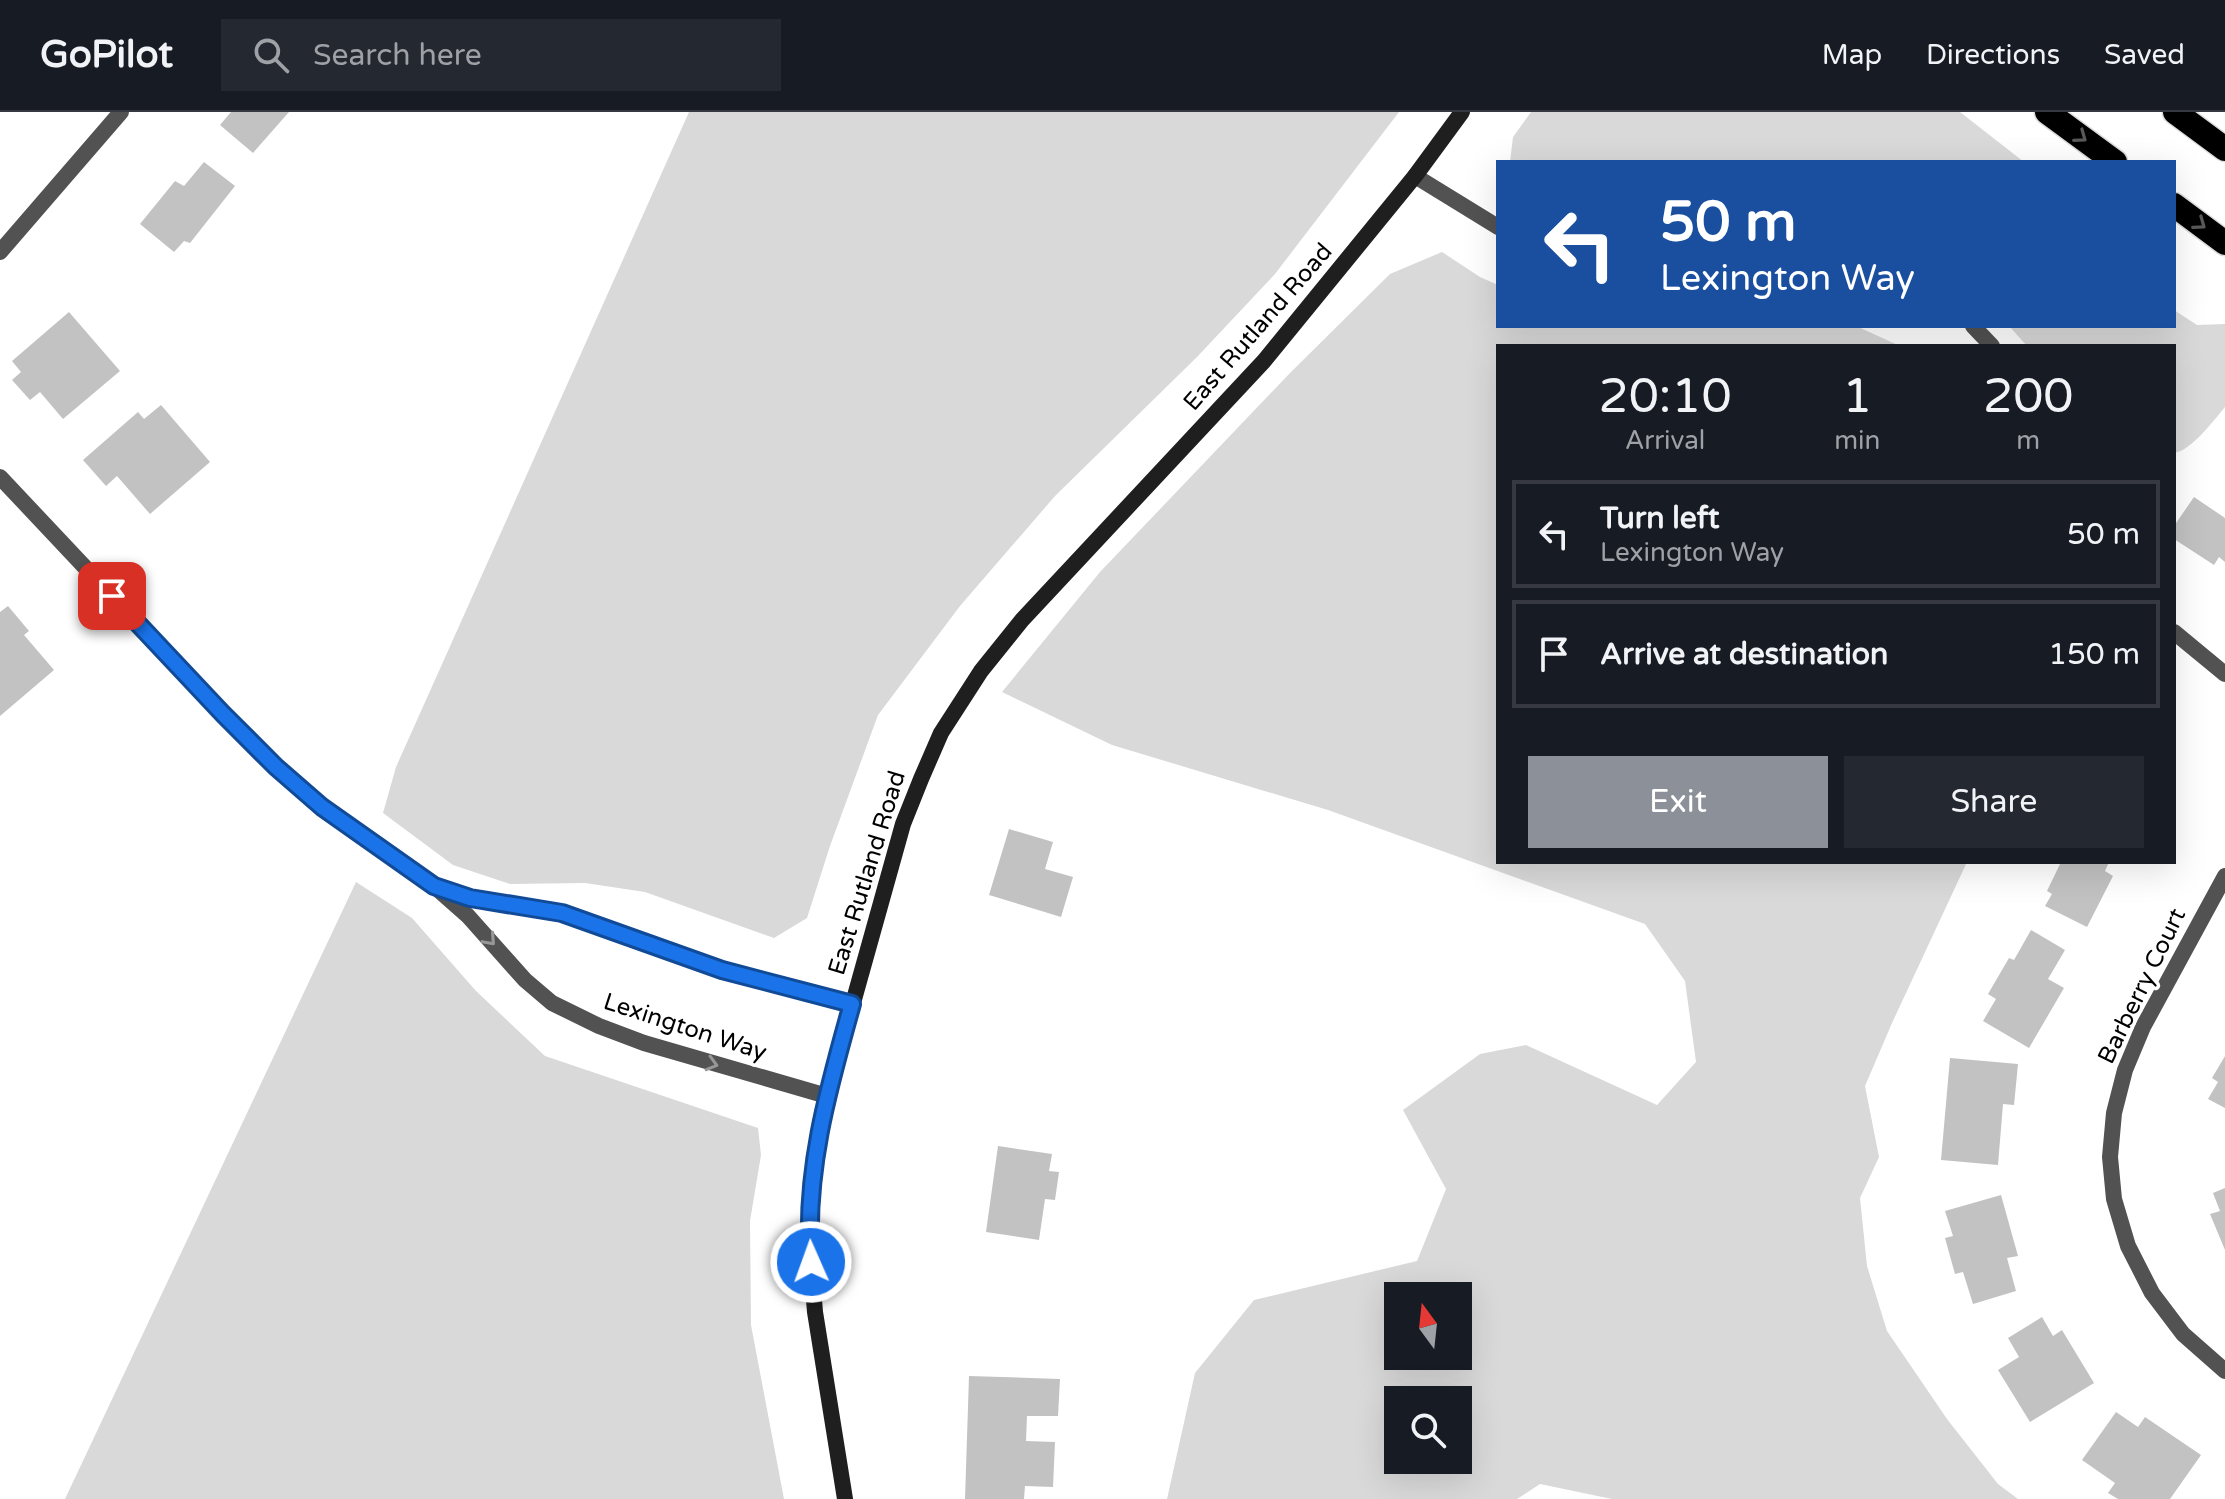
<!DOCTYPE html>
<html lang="en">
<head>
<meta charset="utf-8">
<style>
	body { margin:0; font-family:"Varela Round",sans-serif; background:#242831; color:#f1f3f6; height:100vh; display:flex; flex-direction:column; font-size:30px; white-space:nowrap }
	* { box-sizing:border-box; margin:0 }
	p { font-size:26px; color:#9ea1a6 }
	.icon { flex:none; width:44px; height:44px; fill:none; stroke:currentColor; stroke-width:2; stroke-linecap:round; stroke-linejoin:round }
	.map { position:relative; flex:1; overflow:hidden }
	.drawer { position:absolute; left:1496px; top:232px; width:680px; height:520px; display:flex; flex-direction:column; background:#171b24; border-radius:0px; box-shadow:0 8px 32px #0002 }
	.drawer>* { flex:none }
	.banner { position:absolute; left:1496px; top:48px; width:680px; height:168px; border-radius:0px; box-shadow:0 8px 32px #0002; background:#1a4fa0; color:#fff; overflow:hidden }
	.needle { width:52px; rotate:345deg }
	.fabs { position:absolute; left:1384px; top:1170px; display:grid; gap:16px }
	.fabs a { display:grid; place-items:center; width:88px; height:88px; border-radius:0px; background:#171b24; box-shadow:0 8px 32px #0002; font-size:40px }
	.pin { position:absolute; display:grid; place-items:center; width:68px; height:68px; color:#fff; margin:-34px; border-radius:16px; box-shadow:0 4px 12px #0006 }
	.me { position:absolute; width:88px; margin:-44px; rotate:358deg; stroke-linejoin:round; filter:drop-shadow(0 0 6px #0008) }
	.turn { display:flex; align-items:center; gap:28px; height:168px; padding:0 32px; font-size:36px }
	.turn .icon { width:104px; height:104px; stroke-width:2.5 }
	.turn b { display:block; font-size:56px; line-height:68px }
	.eta { display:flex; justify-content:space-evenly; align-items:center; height:136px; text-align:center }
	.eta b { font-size:48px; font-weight:600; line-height:56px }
	.primary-button { display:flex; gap:16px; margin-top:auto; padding:16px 32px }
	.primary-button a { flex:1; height:92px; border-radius:0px; background:#8c9099; color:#fff; font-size:32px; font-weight:600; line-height:92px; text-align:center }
	.primary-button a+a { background:#242831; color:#f1f3f6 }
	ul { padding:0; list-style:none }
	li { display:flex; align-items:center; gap:24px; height:108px; margin:0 16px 12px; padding:0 16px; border:4px solid #363941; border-radius:0px }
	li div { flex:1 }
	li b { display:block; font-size:30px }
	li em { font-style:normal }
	header { display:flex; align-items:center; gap:48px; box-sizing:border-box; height:112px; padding:0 40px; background:#171b24; border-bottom:2px solid #363941 }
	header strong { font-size:38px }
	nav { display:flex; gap:44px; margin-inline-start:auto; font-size:28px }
	.search { width:560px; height:72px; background:#242831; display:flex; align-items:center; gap:20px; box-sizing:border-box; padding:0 28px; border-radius:0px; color:#9ea1a6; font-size:30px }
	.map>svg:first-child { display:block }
	.green { fill:#d9d9d9; fill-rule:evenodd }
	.building { fill:#c2c2c2 }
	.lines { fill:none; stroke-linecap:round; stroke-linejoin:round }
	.highway-casing { stroke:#dbdbdb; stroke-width:27 }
	.street { stroke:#525252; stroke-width:16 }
	.secondary { stroke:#1f1f1f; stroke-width:16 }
	.highway { stroke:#000; stroke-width:24 }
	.oneway { stroke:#595959 }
	.oneway2 { stroke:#979797 }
	.route-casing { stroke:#114b97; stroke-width:20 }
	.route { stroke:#1a73e8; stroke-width:14 }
	.labels { text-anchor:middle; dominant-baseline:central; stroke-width:7; stroke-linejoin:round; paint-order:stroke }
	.street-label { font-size:24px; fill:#000; stroke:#fff }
</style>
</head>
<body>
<header>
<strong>GoPilot</strong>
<div class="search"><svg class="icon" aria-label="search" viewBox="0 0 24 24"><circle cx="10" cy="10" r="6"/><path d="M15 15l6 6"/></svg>Search here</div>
<nav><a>Map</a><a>Directions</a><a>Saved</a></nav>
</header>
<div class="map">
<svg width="2225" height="1387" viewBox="0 0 2225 1387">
	<rect width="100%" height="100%" fill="#fff"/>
	<g class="green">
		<polygon points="689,0 1399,0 1275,162 1197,245 1055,384 960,494 878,603 830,734 807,806 774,826 645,780 585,771 510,772 453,753 383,701 396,655"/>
		<polygon points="1531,0 1960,0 2024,50 1510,50 1513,25"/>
		<path d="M 1442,140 L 1480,165 L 1498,173 L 1498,214 L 1856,214 L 1900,234 L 1498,234 L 1498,750 L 1967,750 L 1892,911 L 1865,974 L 1879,1045 L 1860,1086 L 1867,1154 L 1887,1219 L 1947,1307 L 1998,1372 L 2018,1387 L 1612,1387 L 1540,1372 L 1517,1387 L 1167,1387 L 1195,1261 L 1254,1188 L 1417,1149 L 1446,1077 L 1403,998 L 1480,942 L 1526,933 L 1657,993 L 1696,950 L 1685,869 L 1645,812 L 1328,698 L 1112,633 L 1002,580 L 1100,460 L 1290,261 L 1390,162 ZM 1458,1184 L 1458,1244 L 1398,1244 L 1398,1184 ZM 1458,1288 L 1458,1348 L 1398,1348 L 1398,1288 Z"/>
		<path d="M 2174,198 L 2197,213 L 2225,212 L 2225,295 C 2214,308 2191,339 2174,341 L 2174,234 L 2027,234 L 2009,214 L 2174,214 Z"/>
		<polygon points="356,770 412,806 476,879 545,944 758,1016 761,1043 750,1109 751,1213 784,1387 65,1387"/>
	</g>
	<g class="building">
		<polygon points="231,0 289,0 253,41 220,13"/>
		<polygon points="204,50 235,74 190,131 184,129 174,140 140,112 175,69 184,74"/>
		<polygon points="69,200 120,259 63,307 40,280 30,288 12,268 21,260 12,249"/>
		<polygon points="161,293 210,350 150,402 117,364 106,374 83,348 138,300 144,307"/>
		<polygon points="2194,385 2225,406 2225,450 2219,445 2214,453 2174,427 2174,414"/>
		<polygon points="8,494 29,519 24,523 54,558 0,604 0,500"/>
		<polygon points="1009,717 1053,730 1045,757 1073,765 1061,805 989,783"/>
		<polygon points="2061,750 2109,750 2105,759 2113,764 2087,815 2045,794 2052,782 2047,779"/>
		<polygon points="2031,818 2065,838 2048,867 2064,876 2029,936 1983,909 1996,887 1988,882 2009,846 2014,848"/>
		<polygon points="2225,944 2225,996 2208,987 2218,970 2212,966"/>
		<polygon points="1950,946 2018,952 2014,993 2003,992 1998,1053 1941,1048"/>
		<polygon points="998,1034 1052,1042 1049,1059 1059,1060 1055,1088 1045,1087 1039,1128 986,1120"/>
		<polygon points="2225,1076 2225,1138 2210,1102 2220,1099 2213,1081"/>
		<polygon points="2001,1083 2018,1144 2007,1146 2016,1179 1973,1192 1963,1160 1955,1162 1945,1126 1953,1124 1945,1099"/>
		<polygon points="2042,1205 2053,1224 2062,1218 2094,1271 2030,1310 1998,1258 2019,1245 2008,1226"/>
		<polygon points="969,1264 1060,1267 1058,1304 1027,1304 1026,1329 1055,1330 1053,1375 1025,1374 1024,1387 965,1387"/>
		<polygon points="2116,1300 2138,1315 2145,1305 2201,1343 2170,1387 2118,1387 2108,1381 2115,1371 2082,1348"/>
	</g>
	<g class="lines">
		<g class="highway-casing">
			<g id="highway">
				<polyline points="2047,0 2115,50"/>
				<polyline points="2175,0 2225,37"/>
				<polyline points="2174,93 2225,131"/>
			</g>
		</g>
		<g class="street">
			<polyline points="1415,64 1498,115"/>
			<polyline points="0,140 121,0"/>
			<polyline points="1973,214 1992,234"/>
			<polyline points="0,365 223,602 276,655 322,695 434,774 468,804 525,868 552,891 599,914 644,931 827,984"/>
			<polyline points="2174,520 2225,562"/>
			<polyline points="2225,764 2143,915 2125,958 2114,1001 2110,1045 2114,1087 2128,1134 2152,1181 2183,1222 2225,1259"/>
			<polyline points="443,777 470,786 562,801 722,858 852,892"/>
		</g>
		<polyline class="secondary" points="845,1387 815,1200 809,1125 811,1069 827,984 903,712 921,667 941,621 981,559 1022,508 1264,249 1415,64 1462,0"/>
		<use href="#highway" class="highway"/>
	</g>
	<defs><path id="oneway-chevron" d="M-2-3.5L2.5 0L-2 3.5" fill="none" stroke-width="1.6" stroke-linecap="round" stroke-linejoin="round" transform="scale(2)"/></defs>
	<g class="oneway">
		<use href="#oneway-chevron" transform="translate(2081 25) rotate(36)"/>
		<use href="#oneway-chevron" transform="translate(2200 112) rotate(36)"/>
	</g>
	<g class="oneway2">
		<use href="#oneway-chevron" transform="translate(490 828) rotate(48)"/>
		<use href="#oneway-chevron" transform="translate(712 952) rotate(16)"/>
	</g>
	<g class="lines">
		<g class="route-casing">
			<path id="route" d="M 112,484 L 223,602 L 276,655 L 322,695 L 434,774 L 470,786 L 562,801 L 722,858 L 852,892 C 828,977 804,1061 811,1150"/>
		</g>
		<use href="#route" class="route"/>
	</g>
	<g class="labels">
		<g class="street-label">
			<text transform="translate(1258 215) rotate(-49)">East Rutland Road</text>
			<text transform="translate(867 761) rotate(-73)">East Rutland Road</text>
			<text transform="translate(2142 874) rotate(-64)">Barberry Court</text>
			<text transform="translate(685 915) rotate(18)">Lexington Way</text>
		</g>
	</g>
</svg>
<div class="fabs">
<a><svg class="needle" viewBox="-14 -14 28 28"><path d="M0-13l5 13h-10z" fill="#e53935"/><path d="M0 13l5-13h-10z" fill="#9ea1a6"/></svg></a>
<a><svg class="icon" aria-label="search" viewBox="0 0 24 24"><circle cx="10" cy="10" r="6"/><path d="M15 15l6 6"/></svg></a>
</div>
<div class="pin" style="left:112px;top:484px;background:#d93025"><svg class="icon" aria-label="arrive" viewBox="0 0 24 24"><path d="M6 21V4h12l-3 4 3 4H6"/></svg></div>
<svg class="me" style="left:811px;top:1150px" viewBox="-20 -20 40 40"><circle r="17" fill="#1a73e8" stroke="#fff" stroke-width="3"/><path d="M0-11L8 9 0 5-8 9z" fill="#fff"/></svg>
<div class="banner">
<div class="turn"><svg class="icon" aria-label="left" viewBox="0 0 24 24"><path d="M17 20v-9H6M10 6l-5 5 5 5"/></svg><div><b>50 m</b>Lexington Way</div></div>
</div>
<section class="drawer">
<div class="eta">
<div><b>20:10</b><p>Arrival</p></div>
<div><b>1</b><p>min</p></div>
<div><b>200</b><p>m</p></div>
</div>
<ul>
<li><svg class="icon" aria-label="left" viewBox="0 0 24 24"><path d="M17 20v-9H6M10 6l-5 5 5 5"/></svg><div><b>Turn left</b><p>Lexington Way</p></div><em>50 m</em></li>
<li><svg class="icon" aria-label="arrive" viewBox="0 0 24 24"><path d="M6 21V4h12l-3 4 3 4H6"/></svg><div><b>Arrive at destination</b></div><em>150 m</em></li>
</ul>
<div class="primary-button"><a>Exit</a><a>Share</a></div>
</section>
</div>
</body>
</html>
